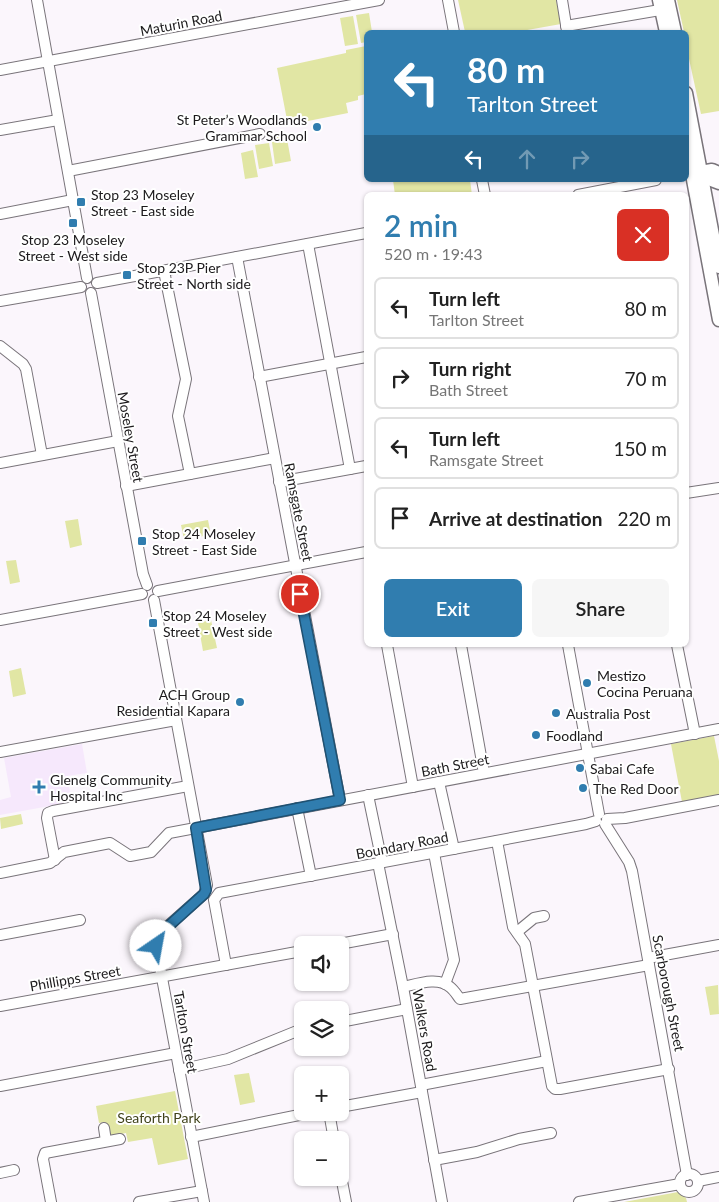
<!DOCTYPE html>
<html lang="en">
<head>
<meta charset="utf-8">
<style>
	body { margin:0; font-family:Lato,sans-serif; background:#f6f6f6; color:#222; height:100vh; display:flex; flex-direction:column; font-size:19px; white-space:nowrap }
	* { box-sizing:border-box; margin:0 }
	p { font-size:16px; color:#767676 }
	.icon { flex:none; width:28px; height:28px; fill:none; stroke:currentColor; stroke-width:2; stroke-linecap:round; stroke-linejoin:round }
	.map { position:relative; flex:1; overflow:hidden }
	.panel { position:absolute; left:364px; top:192px; width:325px; height:455px; display:flex; flex-direction:column; background:#fff; border-radius:8px; box-shadow:0 1px 4px #0004 }
	.panel>* { flex:none }
	.top-card { position:absolute; left:364px; top:30px; width:325px; height:152px; border-radius:8px; box-shadow:0 1px 4px #0004; background:#307daf; color:#fff; overflow:hidden }
	.fabs { position:absolute; left:294px; top:936px; display:grid; gap:10px }
	.fabs a { display:grid; place-items:center; width:55px; height:55px; border-radius:8px; background:#fff; box-shadow:0 1px 4px #0004; font-size:25px }
	.pin { position:absolute; display:grid; place-items:center; width:42px; height:42px; color:#fff; margin:-21px; border:2px solid #fff; border-radius:50%; box-shadow:0 1px 5px #0007 }
	.me { position:absolute; width:55px; margin:-28px; rotate:33deg; stroke-linejoin:round; filter:drop-shadow(0 0 4px #0008) }
	.turn { display:flex; align-items:center; gap:18px; height:105px; padding:0 20px; font-size:22px }
	.turn .icon { width:65px; height:65px; stroke-width:2.5 }
	.turn b { display:block; font-size:35px; line-height:42px }
	.lanes { display:flex; align-items:center; height:48px; padding:0 20px; background:#0003; justify-content:center; gap:25px; direction:ltr }
	.lanes .off { opacity:.35 }
	.round { display:grid; place-items:center; flex:none; width:52px; height:52px; border-radius:8px; background:#f6f6f6 }
	.overview { display:flex; align-items:center; justify-content:space-between; height:85px; padding:0 20px }
	h1 { font-size:30px; font-weight:600; line-height:38px; color:#307daf }
	.action { display:flex; gap:10px; margin-top:auto; padding:10px 20px }
	.action a { flex:1; height:58px; border-radius:8px; background:#307daf; color:#fff; font-size:20px; font-weight:600; line-height:58px; text-align:center }
	.action a+a { background:#f6f6f6; color:#222 }
	ul { padding:0; list-style:none }
	li { display:flex; align-items:center; gap:15px; height:62px; margin:0 10px 8px; padding:0 10px; border:2px solid #e0e0e0; border-radius:8px }
	li div { flex:1 }
	li b { display:block; font-size:19px }
	li em { font-style:normal }
	.map>svg:first-child { display:block }
	.medical { fill:#f6e8fc }
	.green { fill:#e1e6a4 }
	.lines { fill:none; stroke-linecap:round; stroke-linejoin:round }
	.minor-casing { stroke:#79747a; stroke-width:12 }
	.major-casing { stroke:#79747a; stroke-width:15 }
	.minor { stroke:#fff; stroke-width:10 }
	.major { stroke:#fff; stroke-width:12 }
	.route-casing { stroke:#1f5172; stroke-width:12 }
	.route { stroke:#307daf; stroke-width:9 }
	.poi-dot { fill:#307daf; stroke:#fff; stroke-width:2 }
	.labels { text-anchor:middle; dominant-baseline:central; stroke-width:4; stroke-linejoin:round; paint-order:stroke }
	.street-label { font-size:14px; fill:#1c1a1c; stroke:#fff }
	.poi-label { font-size:14px; fill:#1c1a1c; stroke:#fff; text-anchor:start }
	.park-label { font-size:14px; fill:#41431b; stroke:#fff }
</style>
</head>
<body>
<div class="map">
<svg width="719" height="1202" viewBox="0 0 719 1202">
	<rect width="100%" height="100%" fill="#fbf6fc"/>
	<polygon class="medical" points="82,744 87,773 67,776 72,802 0,815 0,800 11,797 4,758"/>
	<g class="green">
		<polygon points="458,0 556,0 561,24 516,32 465,32"/>
		<polygon points="677,0 719,0 719,111 701,114 686,45 686,32 684,32"/>
		<polygon points="369,13 372,32 366,32 366,42 361,43 356,15"/>
		<polygon points="353,16 358,44 345,46 340,18"/>
		<polygon points="366,46 366,94 358,96 358,100 346,103 348,113 288,125 277,68 346,53 346,50"/>
		<polygon points="286,133 291,161 275,164 271,135"/>
		<polygon points="269,143 273,166 259,169 255,145"/>
		<polygon points="253,150 258,177 245,179 241,153"/>
		<polygon points="393,180 470,180 472,195 395,195"/>
		<polygon points="78,519 82,545 70,548 65,521"/>
		<polygon points="208,520 211,535 184,539 181,525"/>
		<polygon points="16,560 20,582 10,584 6,561"/>
		<polygon points="211,620 217,648 203,651 198,623"/>
		<polygon points="21,668 26,694 13,697 9,671"/>
		<polygon points="714,736 719,761 719,795 682,802 671,744"/>
		<polygon points="21,814 23,824 1,829 0,818"/>
		<polygon points="718,985 719,1014 710,1015 705,987"/>
		<polygon points="249,1073 255,1102 240,1105 234,1075"/>
		<polygon points="175,1091 188,1159 158,1165 152,1138 128,1142 126,1133 108,1137 105,1122 99,1123 96,1106"/>
		<polygon points="678,1192 686,1198 687,1202 624,1202"/>
	</g>
	<g class="lines">
		<g class="minor-casing">
			<g id="minor">
				<polyline points="37,0 87,278"/>
				<polyline points="448,0 454,32"/>
				<polyline points="562,0 567,31"/>
				<polyline points="566,26 666,9"/>
				<polyline points="0,70 379,0"/>
				<polyline points="0,130 58,120"/>
				<polyline points="68,171 260,134"/>
				<polyline points="482,180 485,195"/>
				<polyline points="578,195 656,180"/>
				<polyline points="0,214 73,200"/>
				<polyline points="308,244 350,469"/>
				<polyline points="237,257 340,800"/>
				<polyline points="164,271 186,379 178,416 190,474"/>
				<polyline points="97,283 366,233"/>
				<polyline points="91,293 143,574 147,585"/>
				<polyline points="0,301 81,287"/>
				<polyline points="0,346 23,364 26,369 42,455"/>
				<polyline points="259,377 366,357"/>
				<polyline points="0,463 118,441"/>
				<polyline points="279,482 366,466"/>
				<polyline points="126,486 275,458"/>
				<polyline points="686,493 719,488"/>
				<polyline points="158,591 366,552"/>
				<polyline points="154,600 207,885 204,894 161,932 157,939 156,946 204,1202"/>
				<polyline points="0,620 142,594"/>
				<polyline points="387,645 413,787"/>
				<polyline points="461,645 484,773"/>
				<polyline points="568,645 599,814"/>
				<polyline points="677,645 695,734"/>
				<polyline points="0,752 176,720"/>
				<polyline points="439,782 454,849"/>
				<polyline points="368,795 382,862"/>
				<polyline points="297,808 311,876"/>
				<polyline points="607,819 625,818 719,800"/>
				<polyline points="605,824 629,862 632,871 687,1175"/>
				<polyline points="497,841 513,927 525,944 552,1086 555,1089 560,1089 669,1069"/>
				<polyline points="434,853 454,960 445,984"/>
				<polyline points="55,860 47,818 48,813 53,811 188,786"/>
				<polyline points="378,863 403,987 442,1202"/>
				<polyline points="0,873 50,863 64,852 110,843 130,856 151,852 169,833 719,729"/>
				<polyline points="517,932 534,918 544,916"/>
				<polyline points="0,935 80,920"/>
				<polyline points="334,945 393,934"/>
				<polyline points="648,958 719,945"/>
				<polyline points="226,965 214,900 219,893 586,824 596,821"/>
				<path d="M 403,987 C 417,984 438,976 450,987 C 454,990 457,995 460,999 L 649,965"/>
				<polyline points="0,1006 302,951"/>
				<polyline points="340,1022 407,1009"/>
				<polyline points="179,1070 228,1059 302,1029"/>
				<polyline points="421,1085 547,1061"/>
				<polyline points="0,1086 176,1053"/>
				<polyline points="340,1107 422,1092"/>
				<polyline points="329,1112 334,1140"/>
				<polyline points="104,1128 106,1141"/>
				<polyline points="191,1137 314,1112"/>
				<polyline points="434,1160 477,1152 519,1139 551,1133"/>
				<polyline points="340,1171 346,1202"/>
				<polyline points="0,1173 14,1170"/>
				<circle cx="689" cy="1183" r="9"/>
				<polyline points="698,1181 719,1177"/>
				<polyline points="51,1202 43,1159 45,1153 120,1139"/>
				<polyline points="139,1202 202,1191"/>
				<polyline points="579,1202 680,1184"/>
			</g>
		</g>
		<g class="major-casing">
			<g id="major">
				<polyline points="659,0 666,32"/>
				<polyline points="668,0 675,32"/>
				<polyline points="686,93 719,267"/>
				<polyline points="686,142 719,320"/>
				<polyline points="695,173 712,170 719,173"/>
				<polyline points="698,175 719,183"/>
			</g>
		</g>
		<use href="#minor" class="minor"/>
		<use href="#major" class="major"/>
	</g>
	<g class="lines">
		<g class="route-casing">
			<polyline id="route" points="156,946 157,939 162,932 204,894 206,890 196,828 340,800 300,594"/>
		</g>
		<use href="#route" class="route"/>
	</g>
	<g class="poi-dot">
		<circle cx="317" cy="127" r="5"/>
		<rect x="76" y="197" width="10" height="10" rx="2.5"/>
		<rect x="68" y="218" width="10" height="10" rx="2.5"/>
		<rect x="122" y="270" width="10" height="10" rx="2.5"/>
		<rect x="137" y="536" width="10" height="10" rx="2.5"/>
		<rect x="148" y="618" width="10" height="10" rx="2.5"/>
		<circle cx="587" cy="683" r="5"/>
		<circle cx="240" cy="702" r="5"/>
		<circle cx="556" cy="713" r="5"/>
		<circle cx="536" cy="735" r="5"/>
		<circle cx="580" cy="768" r="5"/>
		<path d="M36.5 779.5h5v5h5v5h-5v5h-5v-5h-5v-5h5z"/>
		<circle cx="583" cy="788" r="5"/>
	</g>
	<g class="labels">
		<g class="street-label">
			<text transform="translate(181 23) rotate(-11)">Maturin Road</text>
			<text transform="translate(131 437) rotate(80)">Moseley Street</text>
			<text transform="translate(299 512) rotate(79)">Ramsgate Street</text>
			<text transform="translate(455 765) rotate(-11)">Bath Street</text>
			<text transform="translate(402 845) rotate(-11)">Boundary Road</text>
			<text transform="translate(75 978) rotate(-10)">Phillipps Street</text>
			<text transform="translate(669 993) rotate(79)">Scarborough Street</text>
			<text transform="translate(425 1030) rotate(80)">Walkers Road</text>
			<text transform="translate(186 1032) rotate(80)">Tarlton Street</text>
		</g>
		<g class="poi-label">
			<text x="307" y="119" text-anchor="end">St Peter’s Woodlands<tspan x="307" dy="16">Grammar School</tspan></text>
			<text x="91" y="194">Stop 23 Moseley<tspan x="91" dy="16">Street - East side</tspan></text>
			<text x="73" y="239" text-anchor="middle">Stop 23 Moseley<tspan x="73" dy="16">Street - West side</tspan></text>
			<text x="137" y="267">Stop 23P Pier<tspan x="137" dy="16">Street - North side</tspan></text>
			<text x="152" y="533">Stop 24 Moseley<tspan x="152" dy="16">Street - East Side</tspan></text>
			<text x="163" y="615">Stop 24 Moseley<tspan x="163" dy="16">Street - West side</tspan></text>
			<text x="597" y="675">Mestizo<tspan x="597" dy="16">Cocina Peruana</tspan></text>
			<text x="230" y="694" text-anchor="end">ACH Group<tspan x="230" dy="16">Residential Kapara</tspan></text>
			<text x="566" y="713">Australia Post</text>
			<text x="546" y="735">Foodland</text>
			<text x="590" y="768">Sabai Cafe</text>
			<text x="50" y="779">Glenelg Community<tspan x="50" dy="16">Hospital Inc</tspan></text>
			<text x="593" y="788">The Red Door</text>
		</g>
		<g class="park-label">
			<text x="159" y="1117">Seaforth Park</text>
		</g>
	</g>
</svg>
<div class="fabs">
<a><svg class="icon" aria-label="sound" viewBox="0 0 24 24"><path d="M4 9h4l5-4v14l-5-4H4zM17 9q2 3 0 6"/></svg></a>
<a><svg class="icon" aria-label="layers" viewBox="0 0 24 24"><path d="M12 4l9 5-9 5-9-5zM3 14l9 5 9-5"/></svg></a>
<a>+</a>
<a>−</a>
</div>
<div class="pin" style="left:300px;top:594px;background:#d93025"><svg class="icon" aria-label="arrive" viewBox="0 0 24 24"><path d="M6 21V4h12l-3 4 3 4H6"/></svg></div>
<svg class="me" style="left:156px;top:946px" viewBox="-20 -20 40 40"><circle r="19" fill="#fff"/><path d="M0-13L10 11 0 6-10 11z" fill="#307daf"/></svg>
<div class="top-card">
<div class="turn"><svg class="icon" aria-label="left" viewBox="0 0 24 24"><path d="M17 20v-9H6M10 6l-5 5 5 5"/></svg><div><b>80 m</b>Tarlton Street</div></div>
<div class="lanes"><svg class="icon" aria-label="left" viewBox="0 0 24 24"><path d="M17 20v-9H6M10 6l-5 5 5 5"/></svg><svg class="icon off" aria-label="ahead" viewBox="0 0 24 24"><path d="M12 20V5M6 11l6-6 6 6"/></svg><svg class="icon off" aria-label="right" viewBox="0 0 24 24"><path d="M7 20v-9h11M14 6l5 5-5 5"/></svg></div>
</div>
<section class="panel">
<div class="overview"><div><h1>2 min</h1><p>520 m · 19:43</p></div><a class="round" style="background:#d93025;color:#fff"><svg class="icon" aria-label="close" viewBox="0 0 24 24"><path d="M6 6l12 12M18 6L6 18"/></svg></a></div>
<ul>
<li><svg class="icon" aria-label="left" viewBox="0 0 24 24"><path d="M17 20v-9H6M10 6l-5 5 5 5"/></svg><div><b>Turn left</b><p>Tarlton Street</p></div><em>80 m</em></li>
<li><svg class="icon" aria-label="right" viewBox="0 0 24 24"><path d="M7 20v-9h11M14 6l5 5-5 5"/></svg><div><b>Turn right</b><p>Bath Street</p></div><em>70 m</em></li>
<li><svg class="icon" aria-label="left" viewBox="0 0 24 24"><path d="M17 20v-9H6M10 6l-5 5 5 5"/></svg><div><b>Turn left</b><p>Ramsgate Street</p></div><em>150 m</em></li>
<li><svg class="icon" aria-label="arrive" viewBox="0 0 24 24"><path d="M6 21V4h12l-3 4 3 4H6"/></svg><div><b>Arrive at destination</b></div><em>220 m</em></li>
</ul>
<div class="action"><a>Exit</a><a>Share</a></div>
</section>
</div>
</body>
</html>
